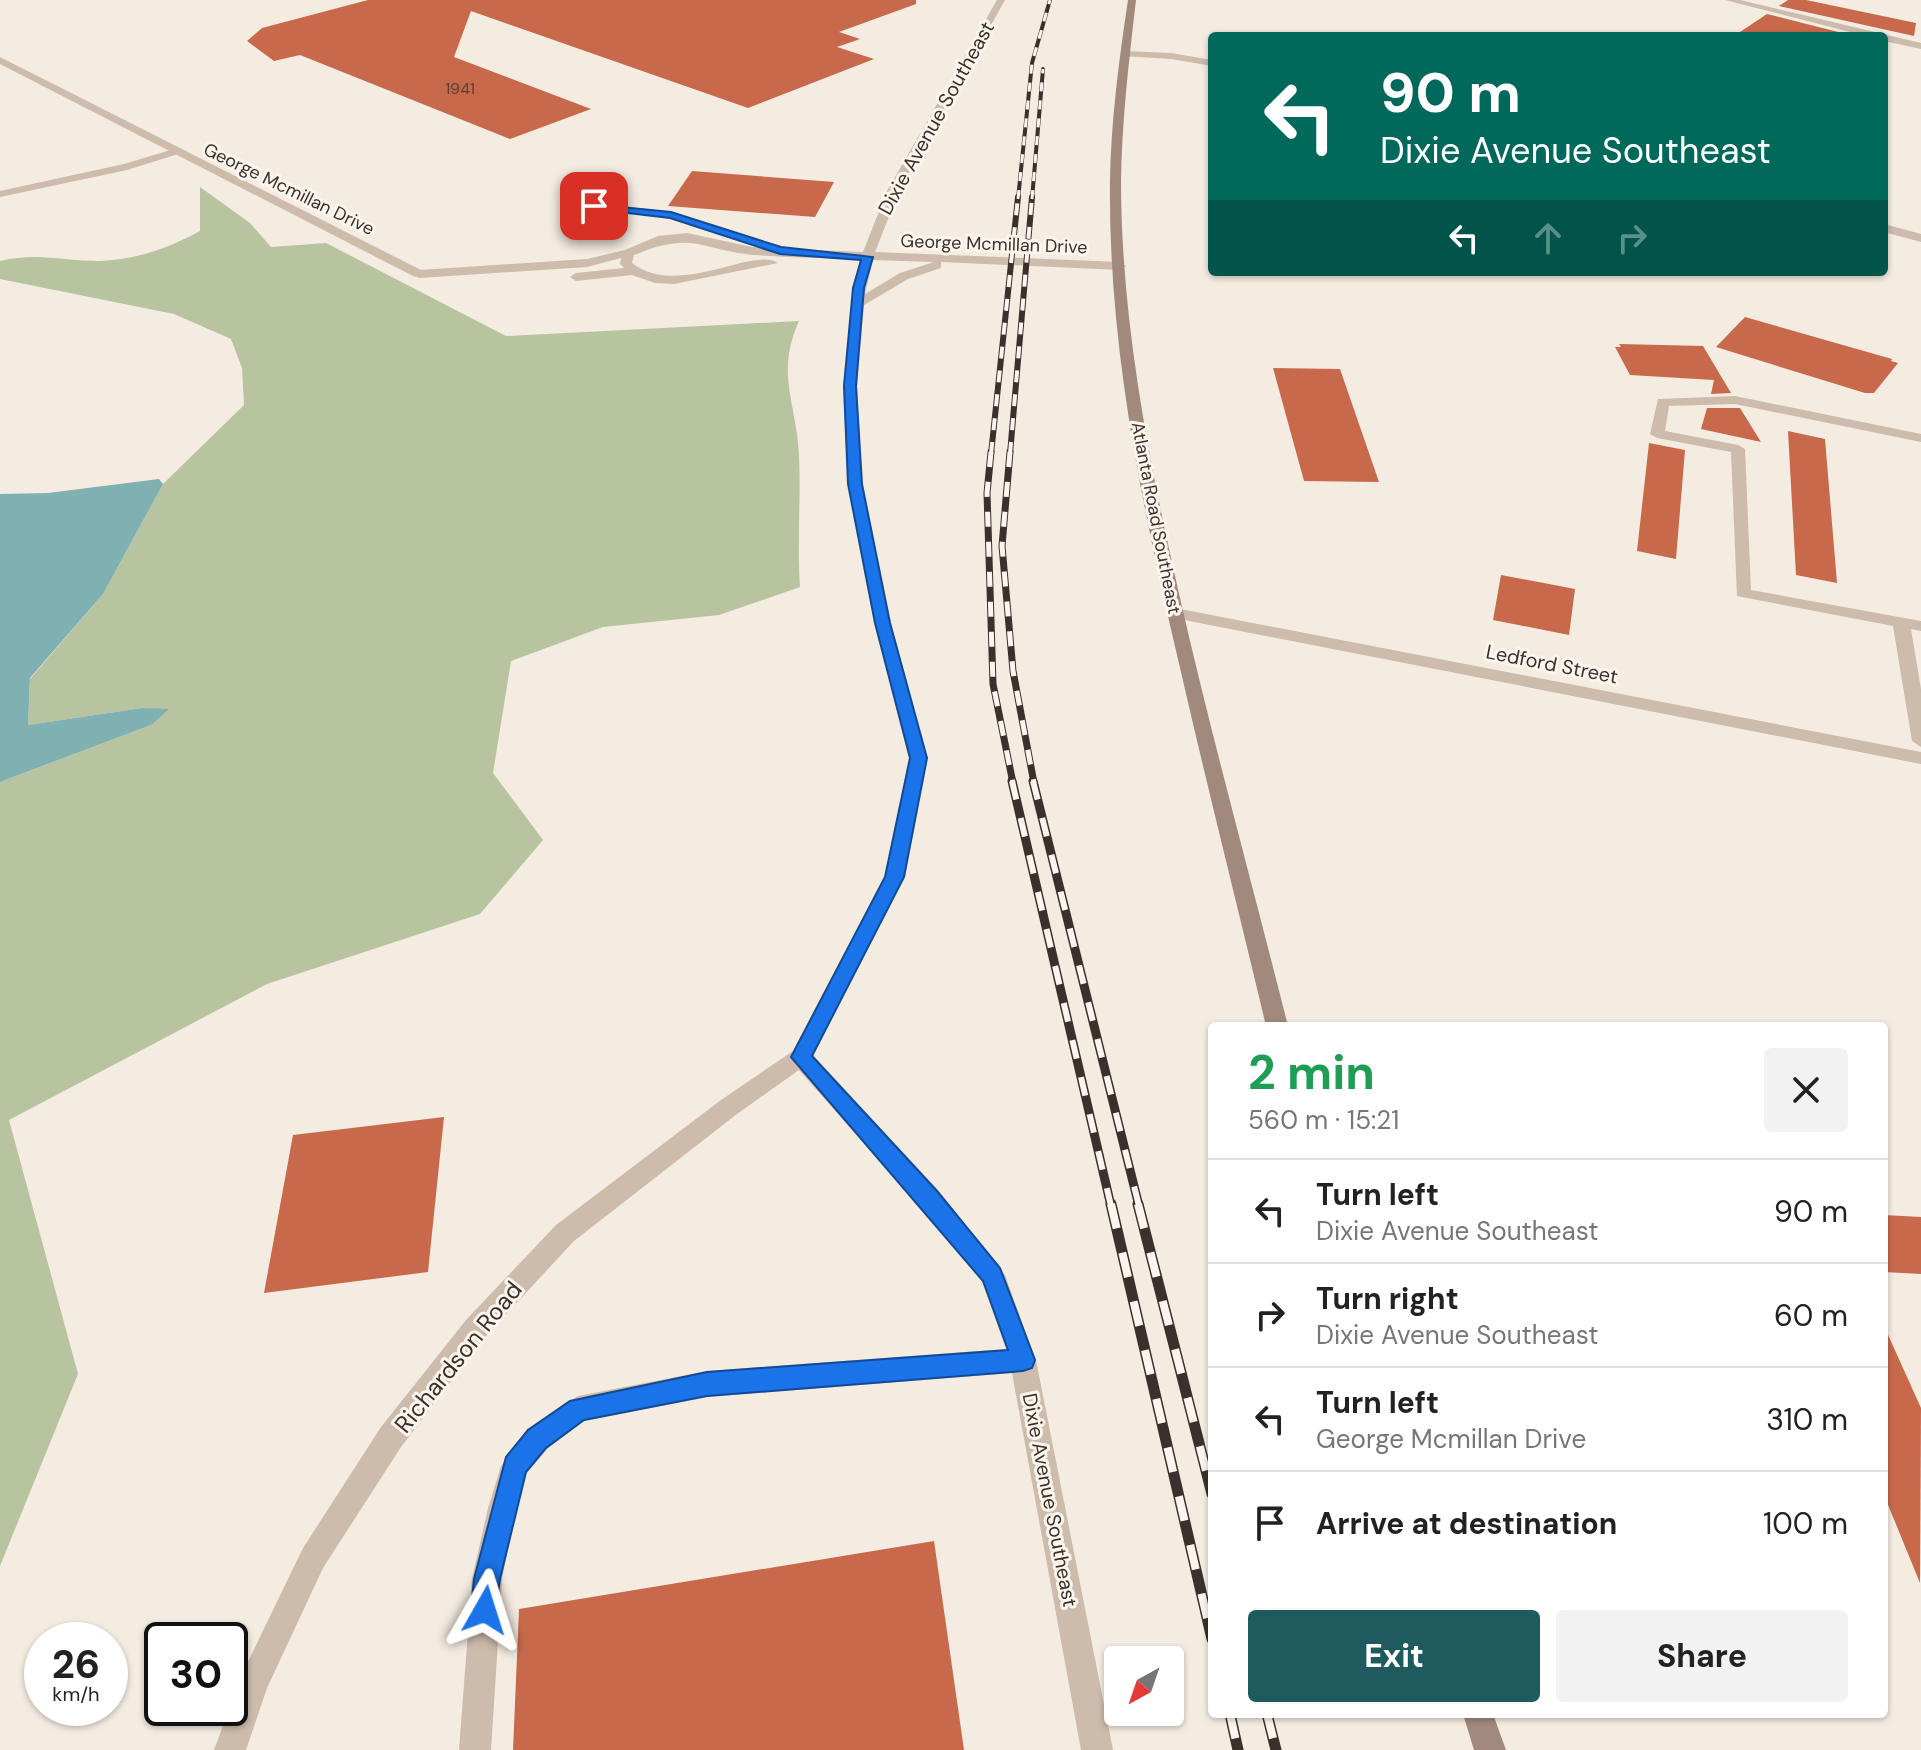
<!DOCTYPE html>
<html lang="en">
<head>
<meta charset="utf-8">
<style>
	body { margin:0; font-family:"DM Sans",sans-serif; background:#f2f2f2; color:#222; height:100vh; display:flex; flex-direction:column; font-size:30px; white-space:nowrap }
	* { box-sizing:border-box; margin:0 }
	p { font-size:26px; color:#767676 }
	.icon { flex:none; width:44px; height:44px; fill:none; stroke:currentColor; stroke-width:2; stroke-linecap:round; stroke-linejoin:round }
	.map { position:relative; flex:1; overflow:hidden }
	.sheet { position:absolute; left:1208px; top:1022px; width:680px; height:696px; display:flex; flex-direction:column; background:#fff; border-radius:8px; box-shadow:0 2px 6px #0004 }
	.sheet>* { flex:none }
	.guide { position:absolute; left:1208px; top:32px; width:680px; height:244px; border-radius:8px; box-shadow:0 2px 6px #0004; background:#00695c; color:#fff; overflow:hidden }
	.needle { width:52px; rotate:220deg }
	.controls { position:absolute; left:1104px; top:1646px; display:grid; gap:16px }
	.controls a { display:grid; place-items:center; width:80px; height:80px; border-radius:8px; background:#fff; box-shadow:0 2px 6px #0004; font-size:40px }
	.speed { position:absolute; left:24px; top:1622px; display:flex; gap:16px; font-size:40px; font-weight:700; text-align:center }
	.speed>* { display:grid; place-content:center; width:104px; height:104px; border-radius:50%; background:#fff; box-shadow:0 2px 6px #0004; line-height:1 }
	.speed small { font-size:20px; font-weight:400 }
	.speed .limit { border:4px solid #111; border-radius:12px; background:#fff; color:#111 }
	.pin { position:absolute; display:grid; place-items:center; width:68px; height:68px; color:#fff; margin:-34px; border-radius:16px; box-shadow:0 4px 12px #0006 }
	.me { position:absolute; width:88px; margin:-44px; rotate:6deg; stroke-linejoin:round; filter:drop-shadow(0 0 6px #0008) }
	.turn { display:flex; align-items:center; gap:28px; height:168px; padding:0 40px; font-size:36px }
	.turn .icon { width:104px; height:104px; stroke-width:2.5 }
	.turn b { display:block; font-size:56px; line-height:68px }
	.lanes { display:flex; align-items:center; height:76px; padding:0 40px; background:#0003; justify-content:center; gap:40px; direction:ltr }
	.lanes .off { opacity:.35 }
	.round { display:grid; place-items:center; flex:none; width:84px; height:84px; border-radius:8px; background:#f2f2f2 }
	.head { display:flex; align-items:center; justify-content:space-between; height:136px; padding:0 40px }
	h1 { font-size:48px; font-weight:700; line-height:60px; color:#1e9e55 }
	.action { display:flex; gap:16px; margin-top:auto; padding:16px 40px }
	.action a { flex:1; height:92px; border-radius:8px; background:#1f5a5e; color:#fff; font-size:32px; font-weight:700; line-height:92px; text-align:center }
	.action a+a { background:#f2f2f2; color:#222 }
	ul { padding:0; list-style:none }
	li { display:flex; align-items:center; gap:24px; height:104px; padding:0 40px; border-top:2px solid #e0e0e0 }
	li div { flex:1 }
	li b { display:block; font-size:30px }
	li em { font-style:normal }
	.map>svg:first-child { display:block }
	.green { fill:#b8c4a0 }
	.water { fill:#7fb0b2 }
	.building { fill:#c8694b }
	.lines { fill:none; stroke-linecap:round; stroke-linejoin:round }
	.minor { fill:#cdbbac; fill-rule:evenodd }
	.tertiary { fill:#cdbbac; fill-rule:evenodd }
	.secondary { fill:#a18a7d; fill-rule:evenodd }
	.rail-far4-casing { stroke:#3b302b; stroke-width:4 }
	.rail-far3-casing { stroke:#3b302b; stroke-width:6 }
	.rail-far2-casing { stroke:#3b302b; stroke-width:7 }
	.rail-far1-casing { stroke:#3b302b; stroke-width:9 }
	.rail-casing { stroke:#3b302b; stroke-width:11 }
	.rail-far4 { stroke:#fbf5ee; stroke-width:3; stroke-dasharray:9; stroke-linecap:butt }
	.rail-far3 { stroke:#fbf5ee; stroke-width:4; stroke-dasharray:12; stroke-linecap:butt }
	.rail-far2 { stroke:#fbf5ee; stroke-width:5; stroke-dasharray:15; stroke-linecap:butt }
	.rail-far1 { stroke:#fbf5ee; stroke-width:6; stroke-dasharray:19; stroke-linecap:butt }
	.rail { stroke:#fbf5ee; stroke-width:8; stroke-dasharray:25; stroke-linecap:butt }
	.route { fill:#1a73e8; stroke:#114b97; stroke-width:2 }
	.labels { text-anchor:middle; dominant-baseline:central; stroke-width:6; stroke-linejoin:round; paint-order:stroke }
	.number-label { font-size:16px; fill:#5e3e33 }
	.far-street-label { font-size:18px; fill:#3b302b; stroke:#fbf5ee }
	.street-label { font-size:20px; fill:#3b302b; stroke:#fbf5ee }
	.near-street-label { font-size:24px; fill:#3b302b; stroke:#fbf5ee }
</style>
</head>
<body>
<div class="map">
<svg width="1921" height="1750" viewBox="0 0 1921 1750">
	<rect width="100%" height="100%" fill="#f4ebe1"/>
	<path class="green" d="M 200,187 L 250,223 L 271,247 L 326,243 L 506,336 L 799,321 C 775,374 797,404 799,456 C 801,500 797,543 800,587 L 719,615 L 603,627 L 511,661 L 493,773 L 543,840 L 480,914 L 267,984 L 9,1120 L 78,1374 L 0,1566 L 0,782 L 151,725 L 142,708 L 28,725 L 30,679 L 103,594 L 163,484 L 244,405 L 242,368 L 231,339 L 174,314 L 0,279 L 0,261 C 37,252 63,261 99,261 C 135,260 169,248 200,231 Z"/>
	<polygon class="water" points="159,479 163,484 103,594 30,678 28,725 142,708 169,709 151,725 0,782 0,494 48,493"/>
	<g class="building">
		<polygon points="368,0 916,0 916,4 839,32 860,39 837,47 874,59 748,108 471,11 454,57 591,109 510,139 300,55 274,61 247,41 262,28"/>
		<polygon points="1788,0 1806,0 1916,23 1914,36 1779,6"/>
		<polygon points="1767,14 1854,36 1734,36"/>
		<polygon points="692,171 834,182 815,217 668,206"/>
		<polygon points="1745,317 1892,359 1891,361 1898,363 1874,393 1865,393 1716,347"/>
		<polygon points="1619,344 1703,346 1731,393 1711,394 1714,380 1630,375 1615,347 1621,347"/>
		<polygon points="1273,368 1340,369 1379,482 1304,481"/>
		<polygon points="1707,408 1740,408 1761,442 1701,429"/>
		<polygon points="1788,431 1825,439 1837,583 1796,575"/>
		<polygon points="1649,443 1685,450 1676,559 1637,551"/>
		<polygon points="1501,575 1575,589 1569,635 1493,620"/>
		<polygon points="444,1117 428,1272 264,1293 293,1135"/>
		<polygon points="1884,1215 1921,1217 1921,1274 1884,1272"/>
		<polygon points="1884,1326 1921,1408 1920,1583 1884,1495"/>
		<polygon points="934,1541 964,1750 513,1750 519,1609"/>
	</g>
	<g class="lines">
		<g class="minor">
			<path d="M 997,0 L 1005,0 L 899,191 L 875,252 L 1120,262 L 1126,266 L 1120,270 L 941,262 L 941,268 L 908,279 L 864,305 L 857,386 L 862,484 L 891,623 L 927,758 L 905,877 L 813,1055 L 938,1190 L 1005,1275 L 1036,1360 L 1113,1750 L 1081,1750 L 1012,1373 L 707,1397 L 584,1421 L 547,1449 L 526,1474 L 516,1508 L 502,1579 L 491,1750 L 459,1750 L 472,1579 L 488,1508 L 501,1466 L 527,1429 L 578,1396 L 707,1371 L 1006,1349 L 982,1281 L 920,1206 L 799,1070 L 737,1114 L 574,1241 L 484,1338 L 401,1447 L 323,1568 L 267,1688 L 246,1750 L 214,1750 L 243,1672 L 303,1548 L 381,1427 L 466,1320 L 556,1225 L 721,1100 L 793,1051 L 885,877 L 909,758 L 875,623 L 848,484 L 843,386 L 853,288 L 861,259 C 826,258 790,258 755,255 C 699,250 694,230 634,255 L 632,263 C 678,299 753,246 778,263 L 674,284 L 655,283 L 632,275 L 576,281 L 570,277 L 576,273 L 624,268 L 620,264 L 621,258 L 587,267 L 419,278 L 413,274 L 419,270 L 587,259 L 625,250 L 658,236 L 687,233 L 752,247 L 863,252 L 887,191 ZM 873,260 L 934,262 L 900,273 L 865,294 Z"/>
			<polygon points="1725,0 1740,0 1921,43 1921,49 1884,41 1884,36 1866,36"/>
			<polygon points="1125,51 1171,53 1212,60 1212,66 1171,59 1122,56"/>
			<polygon points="174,149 179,152 178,154 127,170 0,197 0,191 124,164"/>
			<polygon points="575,200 671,212 729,232 723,236 669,218 571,205 569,203"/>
			<polygon points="1884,224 1921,234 1921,242 1884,232"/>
			<polygon points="1735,396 1921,434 1921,442 1735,404 1669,406 1665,431 1738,445 1745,449 1751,590 1921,621 1921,631 1911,629 1921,689 1921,747 1912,741 1893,626 1737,596 1731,452 1657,438 1650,434 1658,399"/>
			<polygon points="1175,608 1921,752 1921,764 1169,617 1167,613"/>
		</g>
		<polygon class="tertiary" points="0,57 423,271 425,274 415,277 0,64"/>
		<g class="secondary">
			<path d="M 1128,0 L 1136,0 C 1129,60 1122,120 1121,180 C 1121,321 1149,462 1180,598 C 1213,742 1252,883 1288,1026 L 1266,1026 C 1238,908 1208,790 1181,672 C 1143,512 1108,347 1110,181 C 1111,120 1119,60 1128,0 Z"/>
			<polygon points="1463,1714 1493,1714 1506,1750 1474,1750"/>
		</g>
		<g class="rail-far4-casing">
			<g id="rail-far4">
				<polyline points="1018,199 1032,63 1050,0"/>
				<polyline points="1032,199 1043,69"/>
			</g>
		</g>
		<g class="rail-far3-casing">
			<g id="rail-far3">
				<polyline points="991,454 1018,197"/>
				<polyline points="1010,454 1032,197"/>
			</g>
		</g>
		<g class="rail-far2-casing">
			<g id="rail-far2">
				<polyline points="991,452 987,493 993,684 1013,783"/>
				<polyline points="1010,452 1002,546 1013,671 1034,783"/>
			</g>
		</g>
		<g class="rail-far1-casing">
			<g id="rail-far1">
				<polyline points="1012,781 1111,1206"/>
				<polyline points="1033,781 1139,1206"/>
			</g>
		</g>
		<g class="rail-casing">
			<g id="rail">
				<polyline points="1111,1204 1212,1639"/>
				<polyline points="1138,1204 1212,1494"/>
				<polyline points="1230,1714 1238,1750"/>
				<polyline points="1267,1714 1276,1750"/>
			</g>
		</g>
		<use href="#rail-far4" class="rail-far4"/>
		<use href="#rail-far3" class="rail-far3"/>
		<use href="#rail-far2" class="rail-far2"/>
		<use href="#rail-far1" class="rail-far1"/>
		<use href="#rail" class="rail"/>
	</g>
	<polygon class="route" points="590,204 671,212 781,247 873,257 864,288 856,386 862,484 890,623 927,758 904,877 812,1056 937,1191 1000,1268 1035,1360 1032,1368 1023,1371 707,1396 584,1420 546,1448 526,1472 500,1579 494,1620 485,1624 475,1620 471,1610 474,1579 506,1457 528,1430 570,1401 707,1372 1008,1350 983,1281 791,1057 885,877 910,758 875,623 848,484 844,386 853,288 861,260 780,254 670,218 594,209"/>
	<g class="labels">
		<g class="number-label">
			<text x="460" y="88">1941</text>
		</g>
		<g class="far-street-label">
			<text transform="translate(289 189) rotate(26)">George Mcmillan Drive</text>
			<text transform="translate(994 244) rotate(2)">George Mcmillan Drive</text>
			<text transform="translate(1156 518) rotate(79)">Atlanta Road Southeast</text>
		</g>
		<g class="street-label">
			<text transform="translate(936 118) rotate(-61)">Dixie Avenue Southeast</text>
			<text transform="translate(1552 664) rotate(11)">Ledford Street</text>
			<text transform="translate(1050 1500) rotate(79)">Dixie Avenue Southeast</text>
		</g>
		<g class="near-street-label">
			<text transform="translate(458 1357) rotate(-51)">Richardson Road</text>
		</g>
	</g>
</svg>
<div class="controls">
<a><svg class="needle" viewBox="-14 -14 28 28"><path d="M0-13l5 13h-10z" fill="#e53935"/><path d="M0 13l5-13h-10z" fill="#767676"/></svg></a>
</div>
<div class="speed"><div>26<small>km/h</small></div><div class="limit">30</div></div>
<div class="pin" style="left:594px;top:206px;background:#d93025"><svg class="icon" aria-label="arrive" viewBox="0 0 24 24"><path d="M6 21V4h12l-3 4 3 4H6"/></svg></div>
<svg class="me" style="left:485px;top:1610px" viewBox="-20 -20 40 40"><path d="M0-17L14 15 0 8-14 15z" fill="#1a73e8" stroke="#fff" stroke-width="4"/></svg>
<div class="guide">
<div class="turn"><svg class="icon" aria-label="left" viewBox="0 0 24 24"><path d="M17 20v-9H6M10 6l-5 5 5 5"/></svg><div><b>90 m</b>Dixie Avenue Southeast</div></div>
<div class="lanes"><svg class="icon" aria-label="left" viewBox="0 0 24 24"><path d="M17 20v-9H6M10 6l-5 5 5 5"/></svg><svg class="icon off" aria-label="ahead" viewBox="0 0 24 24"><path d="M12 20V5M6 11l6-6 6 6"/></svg><svg class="icon off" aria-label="right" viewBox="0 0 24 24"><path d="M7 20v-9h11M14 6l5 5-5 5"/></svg></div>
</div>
<section class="sheet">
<div class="head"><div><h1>2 min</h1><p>560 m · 15:21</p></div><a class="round"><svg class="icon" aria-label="close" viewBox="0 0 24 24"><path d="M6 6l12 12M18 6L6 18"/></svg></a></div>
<ul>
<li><svg class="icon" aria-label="left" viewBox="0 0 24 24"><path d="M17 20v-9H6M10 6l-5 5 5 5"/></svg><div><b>Turn left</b><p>Dixie Avenue Southeast</p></div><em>90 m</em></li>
<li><svg class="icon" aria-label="right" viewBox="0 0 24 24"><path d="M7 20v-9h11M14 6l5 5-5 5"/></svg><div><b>Turn right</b><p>Dixie Avenue Southeast</p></div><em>60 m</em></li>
<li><svg class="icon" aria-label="left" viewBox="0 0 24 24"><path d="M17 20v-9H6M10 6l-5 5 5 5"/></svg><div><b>Turn left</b><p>George Mcmillan Drive</p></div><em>310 m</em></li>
<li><svg class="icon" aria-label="arrive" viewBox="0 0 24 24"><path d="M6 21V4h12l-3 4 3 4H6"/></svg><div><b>Arrive at destination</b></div><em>100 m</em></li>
</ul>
<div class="action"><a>Exit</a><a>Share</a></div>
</section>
</div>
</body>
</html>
